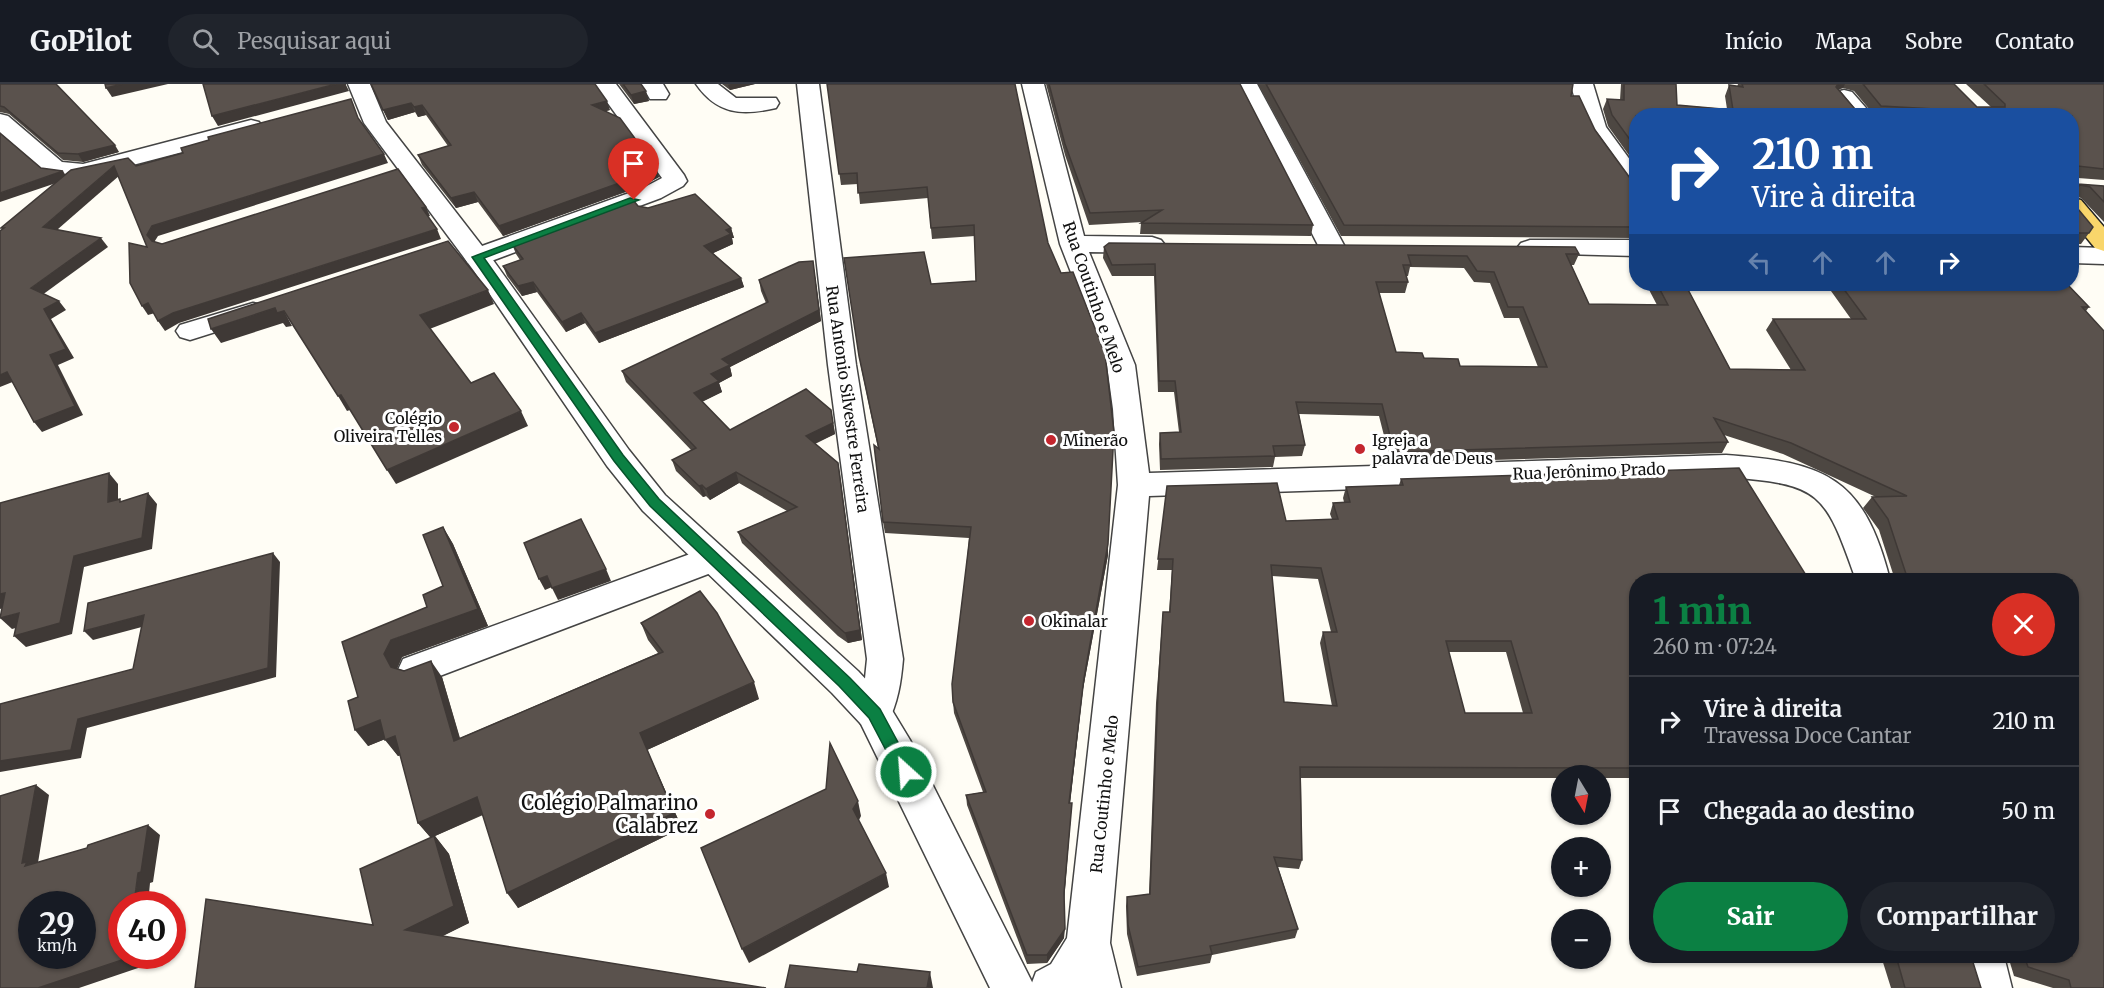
<!DOCTYPE html>
<html lang="pt">
<head>
<meta charset="utf-8">
<style>
	body { margin:0; font-family:Merriweather,serif; background:#20242c; color:#f1f3f6; height:100vh; display:flex; flex-direction:column; font-size:22px; white-space:nowrap }
	* { box-sizing:border-box; margin:0 }
	p { font-size:20px; color:#9ea1a6 }
	.icon { flex:none; width:33px; height:33px; fill:none; stroke:currentColor; stroke-width:2; stroke-linecap:round; stroke-linejoin:round }
	.map { position:relative; flex:1; overflow:hidden }
	.sheet { position:absolute; left:1629px; top:489px; width:450px; height:390px; display:flex; flex-direction:column; background:#171b24; border-radius:24px; box-shadow:0 2px 4px #0004 }
	.sheet>* { flex:none }
	.banner { position:absolute; left:1629px; top:24px; width:450px; height:183px; border-radius:24px; box-shadow:0 2px 4px #0004; background:#1a4fa0; color:#fff; overflow:hidden }
	.needle { width:39px; rotate:170deg }
	.buttons { position:absolute; left:1551px; top:681px; display:grid; gap:12px }
	.buttons a { display:grid; place-items:center; width:60px; height:60px; border-radius:50%; background:#171b24; box-shadow:0 2px 4px #0004; font-size:30px }
	.speed { position:absolute; left:18px; top:807px; display:flex; gap:12px; font-size:30px; font-weight:700; text-align:center }
	.speed>* { display:grid; place-content:center; width:78px; height:78px; border-radius:50%; background:#171b24; box-shadow:0 2px 4px #0004; line-height:1 }
	.speed small { font-size:15px; font-weight:400 }
	.speed .limit { border:9px solid #d22; background:#fff; color:#111 }
	.pin { position:absolute; display:grid; place-items:center; width:51px; height:51px; color:#fff; margin:-62px -26px; border-radius:50% 50% 50% 0; rotate:-45deg; box-shadow:0 0 6px #0007 }
	.pin .icon { rotate:45deg }
	.me { position:absolute; width:66px; margin:-33px; rotate:334deg; stroke-linejoin:round; filter:drop-shadow(0 0 4px #0008) }
	.turn { display:flex; align-items:center; gap:21px; height:126px; padding:0 24px; font-size:27px }
	.turn .icon { width:78px; height:78px; stroke-width:2.5 }
	.turn b { display:block; font-size:42px; line-height:51px }
	.lanes { display:flex; align-items:center; height:57px; padding:0 24px; background:#0003; justify-content:center; gap:30px; direction:ltr }
	.lanes .off { opacity:.35 }
	.round { display:grid; place-items:center; flex:none; width:63px; height:63px; border-radius:32px; background:#20242c }
	.headline { display:flex; align-items:center; justify-content:space-between; height:102px; padding:0 24px }
	h1 { font-size:36px; font-weight:800; line-height:45px; color:#0b8043 }
	.cta { display:flex; gap:12px; margin-top:auto; padding:12px 24px }
	.cta a { flex:1; height:69px; border-radius:36px; background:#0b8043; color:#fff; font-size:24px; font-weight:800; line-height:69px; text-align:center }
	.cta a+a { background:#20242c; color:#f1f3f6 }
	ul { padding:0; list-style:none }
	li { display:flex; align-items:center; gap:18px; height:90px; padding:0 24px; border-top:2px solid #363941 }
	li div { flex:1 }
	li b { display:block; font-size:22px }
	li em { font-style:normal }
	header { display:flex; align-items:center; gap:36px; box-sizing:border-box; height:84px; padding:0 30px; background:#171b24; border-bottom:2px solid #363941 }
	header strong { font-size:28px }
	nav { display:flex; gap:33px; margin-inline-start:auto; font-size:21px }
	.search { width:420px; height:54px; background:#20242c; display:flex; align-items:center; gap:15px; box-sizing:border-box; padding:0 21px; border-radius:33px; color:#9ea1a6; font-size:22px }
	.map>svg:first-child { display:block }
	.lines { fill:none; stroke-linecap:round; stroke-linejoin:round }
	.minor-casing { stroke:#444; stroke-width:3 }
	.tertiary-casing { stroke:#444; stroke-width:3 }
	.primary-casing { stroke:#222; stroke-width:3 }
	.minor { fill:#fff; fill-rule:evenodd }
	.tertiary { fill:#fff; fill-rule:evenodd }
	.primary { fill:#f9d66b; fill-rule:evenodd }
	.wall { fill:#4d4742; fill-rule:evenodd }
	.shaded-wall { fill:#3f3936 }
	.building { fill:#5a524d; stroke:#3f3936; stroke-width:1.5; fill-rule:evenodd }
	.route { fill:#0b8043; stroke:#07532c; stroke-width:1.5 }
	.poi-dot { fill:#c4262e; stroke:#fff; stroke-width:2 }
	.labels { text-anchor:middle; dominant-baseline:central; stroke-width:6; stroke-linejoin:round; paint-order:stroke }
	.street-label { font-size:16px; fill:#111; stroke:#fff }
	.poi-label { font-size:16px; fill:#111; stroke:#fff; text-anchor:start }
	.near-poi-label { font-size:20px; fill:#111; stroke:#fff; text-anchor:end }
</style>
</head>
<body>
<header>
<strong>GoPilot</strong>
<div class="search"><svg class="icon" aria-label="search" viewBox="0 0 24 24"><circle cx="10" cy="10" r="6"/><path d="M15 15l6 6"/></svg>Pesquisar aqui</div>
<nav><a>Início</a><a>Mapa</a><a>Sobre</a><a>Contato</a></nav>
</header>
<div class="map">
<svg width="2104" height="904" viewBox="0 0 2104 904">
	<rect width="100%" height="100%" fill="#fffdf5"/>
	<g class="lines">
		<g class="minor-casing">
			<g id="minor">
				<polygon points="594,0 616,0 684,91 687,97 683,102 661,114 486,179 477,181 468,179 464,173 468,167 643,104 662,94"/>
				<polygon points="641,0 663,0 669,10 666,15 650,15"/>
				<path d="M 696,0 L 718,0 L 736,14 L 776,14 L 779,19 L 776,24 C 741,32 717,30 696,0 Z"/>
				<path d="M 797,0 L 819,0 L 856,281 L 903,575 C 901,598 898,619 887,640 L 874,645 L 861,640 L 855,629 L 864,604 L 867,575 L 828,281 Z"/>
				<path d="M 1022,0 L 1044,0 L 1084,152 L 1152,153 L 1161,156 L 1165,161 L 1161,166 L 1152,169 L 1089,168 L 1135,281 L 1149,389 L 1726,371 C 1825,378 1864,393 1890,496 L 1856,496 C 1825,408 1821,400 1726,393 L 1149,412 L 1110,859 L 1121,904 L 1030,904 L 1036,888 L 1051,880 L 1067,854 L 1118,401 L 1113,325 L 1107,281 L 1060,160 Z"/>
				<polygon points="1235,0 1257,0 1345,163 1341,168 1332,171 1323,168 1319,163"/>
				<path d="M 1571,0 L 1593,0 L 1606,43 L 1636,84 L 1636,106 L 1627,104 C 1601,71 1580,42 1571,0 Z"/>
				<polygon points="1844,6 1852,8 1873,32 1849,32 1833,13 1836,8"/>
				<polygon points="0,30 8,32 62,78 83,80 251,36 259,38 262,43 259,48 83,94 48,90 0,49"/>
				<polygon points="1530,156 1636,156 1636,172 1521,169 1517,164 1521,159"/>
				<polygon points="2072,163 2104,164 2104,180 2072,179"/>
				<polygon points="253,219 263,221 267,227 263,233 190,256 180,253 176,247 180,241"/>
				<polygon points="712,462 724,466 729,475 724,484 416,601 403,597 398,586 403,575"/>
				<polygon points="1960,872 2004,872 2012,904 1968,904"/>
			</g>
		</g>
		<g class="tertiary-casing">
			<polygon id="tertiary" points="348,0 370,0 386,38 493,176 629,366 665,411 858,587 887,618 910,656 1035,904 990,904 861,640 832,609 643,427 607,382 474,187 364,39"/>
		</g>
		<g class="primary-casing">
			<polygon id="primary" points="2072,114 2081,116 2104,143 2104,167 2095,164 2072,136"/>
		</g>
		<use href="#minor" class="minor"/>
		<use href="#tertiary" class="tertiary"/>
		<use href="#primary" class="primary"/>
	</g>
	<g class="wall">
		<polygon points="0,0 119,68 83,78 63,76 9,30 0,28"/>
		<polygon points="371,0 610,26 606,27 656,83 659,93 642,102 503,152 478,118 456,124 422,81 418,71 448,62 426,31 418,33 415,28 388,36"/>
		<polygon points="619,0 641,0 649,17 634,20"/>
		<polygon points="722,0 755,0 730,6"/>
		<polygon points="827,0 1015,0 1108,471 1083,605 1070,719 1072,719 1071,730 1064,815 1064,854 1047,879 1027,880 967,721 966,711 983,708 954,629 953,618 969,454 885,449 883,438 878,364 861,283 844,174 931,200 976,197 975,152 932,155 928,114 860,120 858,100 841,101"/>
		<polygon points="1046,0 1240,0 1313,141 1311,152 1140,150 1141,139 1143,138 1089,141 1065,71"/>
		<polygon points="1258,0 1573,0 1571,12 1630,94 1636,96 1636,154 1341,152"/>
		<polygon points="1621,0 1676,0 1677,21 1727,25 1725,12 1729,1 1737,3 1738,0 1954,0 1977,23 1991,23 1966,0 2104,0 2104,96 2078,94 2078,100 2104,102 2104,138 2081,114 2078,113 2078,125 2089,149 2081,160 2072,160 2072,32 1875,32 1854,7 1843,4 1839,5 1861,32 1636,32 1636,81 1608,42 1603,25 1607,15 1620,16"/>
		<polygon points="638,122 731,144 734,154 732,154 733,160 713,169 741,194 744,203 599,259 585,239 566,248 537,208 522,212 507,192 503,182 520,176 516,170 512,160"/>
		<path d="M 1104,163 L 1579,170 L 1574,181 L 1571,181 L 1589,220 L 1657,221 L 1646,200 L 1685,200 L 1730,285 L 1791,286 L 1766,246 L 1773,235 L 1851,235 L 1826,200 L 2067,200 L 2089,223 L 2086,227 L 2104,904 L 2053,904 L 2014,892 L 2008,872 L 2072,872 L 2072,496 L 1895,496 L 1879,446 L 1863,424 L 1872,413 L 1876,413 L 1783,370 L 1724,351 L 1728,358 L 1722,369 L 1391,379 L 1379,332 L 1299,330 L 1305,361 L 1302,372 L 1275,373 L 1273,383 L 1160,386 L 1159,360 L 1160,349 L 1179,348 L 1174,308 L 1158,308 L 1154,192 L 1112,192 L 1103,174 ZM 1410,183 L 1464,184 L 1474,198 L 1490,199 L 1504,234 L 1519,234 L 1538,283 L 1460,282 L 1396,268 L 1379,209 L 1405,209 L 1408,198 L 1406,192 L 1408,192 Z"/>
		<polygon points="1636,168 1636,180 1634,174"/>
		<polygon points="813,177 821,237 730,283 732,292 719,299 722,308 702,318 730,346 833,337 835,350 815,359 838,379 840,390 862,556 848,559 838,552 742,459 738,448 787,427 739,399 710,416 706,412 703,413 676,387 672,376 691,366 626,298 622,287 766,219 761,207 759,196"/>
		<path d="M 1401,395 L 1636,496 L 1636,694 L 1600,694 L 1600,692 L 1562,692 L 1562,694 L 1301,694 L 1302,776 L 1299,785 L 1278,783 L 1298,845 L 1295,854 L 1212,871 L 1210,879 L 1137,892 L 1127,850 L 1126,822 L 1127,813 L 1149,810 L 1156,619 L 1162,539 L 1163,528 L 1169,528 L 1172,486 L 1157,486 L 1167,402 L 1286,437 L 1332,435 L 1330,430 L 1333,419 L 1344,418 L 1343,414 L 1346,403 L 1399,401 ZM 1272,492 L 1318,495 L 1331,548 L 1323,548 L 1320,559 L 1332,622 L 1284,618 ZM 1449,568 L 1506,568 L 1523,629 L 1465,629 Z"/>
		<polygon points="443,443 453,460 488,542 402,573 397,585 442,593 460,654 658,569 648,556 641,539 759,615 647,666 682,744 518,824 483,731 435,752 449,770 469,839 442,852 373,841 431,754 418,739 401,671 398,672 385,655 368,662 358,613 443,502"/>
		<polygon points="1881,872 1971,872 1981,904 1891,904"/>
	</g>
	<g class="shaded-wall">
		<polygon points="122,0 168,0 112,13 106,4"/>
		<polygon points="336,0 346,0 346,1 349,7 218,42 212,32"/>
		<polygon points="731,0 755,0 730,6 728,1"/>
		<polygon points="1838,0 1845,0 1843,4 1834,7"/>
		<polygon points="646,7 649,17 634,20 631,11"/>
		<polygon points="607,17 610,26 595,30 592,21"/>
		<polygon points="411,19 415,28 388,36 383,26"/>
		<polygon points="422,21 426,31 418,33 414,23"/>
		<polygon points="115,61 119,68 83,78 78,70"/>
		<polygon points="384,70 388,79 158,152 153,160 147,151 152,142"/>
		<polygon points="114,82 120,91 50,152 43,143"/>
		<polygon points="656,83 659,93 642,102 503,152 499,142"/>
		<polygon points="63,87 68,95 0,118 0,109"/>
		<polygon points="474,108 478,118 456,124 451,114"/>
		<polygon points="426,123 430,132 426,133 422,124"/>
		<polygon points="731,144 734,154 732,154 733,160 707,172 704,162 726,146"/>
		<polygon points="437,145 441,155 179,239 165,247 158,237 173,229"/>
		<polygon points="101,154 108,163 38,214 31,204"/>
		<polygon points="813,177 821,237 730,283 732,292 719,299 722,308 697,320 694,309 711,290 722,275"/>
		<polygon points="741,194 744,203 599,259 595,249"/>
		<polygon points="533,198 537,208 522,212 518,202"/>
		<polygon points="488,206 494,220 427,246 420,231"/>
		<polygon points="59,217 66,226 51,235 74,274 58,281 83,331 42,348 34,338 50,271 44,225"/>
		<polygon points="148,219 155,229 148,231 142,222"/>
		<polygon points="275,224 284,227 292,242 286,243 283,239 221,259 211,245"/>
		<polygon points="581,229 585,239 566,248 562,238"/>
		<polygon points="7,288 15,297 0,303 0,291"/>
		<polygon points="341,311 350,326 347,327 338,312"/>
		<polygon points="831,326 835,350 809,363 806,352"/>
		<polygon points="521,327 528,342 396,400 387,386"/>
		<polygon points="838,379 862,556 848,559 845,549"/>
		<polygon points="736,388 739,399 710,416 706,405"/>
		<polygon points="109,389 118,400 118,430 108,418"/>
		<polygon points="702,401 706,412 703,413 699,402"/>
		<polygon points="148,409 157,420 152,465 84,483 72,550 26,563 14,552 74,472"/>
		<polygon points="443,443 453,460 488,542 402,573 396,587 391,583 384,570 391,556 478,525"/>
		<polygon points="1108,460 1108,471 1083,605 1069,729 1069,719 1084,594"/>
		<polygon points="273,469 280,478 276,593 87,644 81,674 0,688 0,677 78,635"/>
		<polygon points="606,485 611,497 558,516 552,504"/>
		<polygon points="547,492 552,503 545,506 539,495"/>
		<polygon points="5,509 17,520 0,525 0,510"/>
		<polygon points="19,529 30,540 12,545 0,534"/>
		<polygon points="144,531 153,540 93,556 84,547"/>
		<polygon points="431,577 442,593 465,673 454,657"/>
		<polygon points="754,598 759,615 647,666 682,744 518,824 507,809 640,649"/>
		<polygon points="380,636 393,652 368,662 355,646"/>
		<polygon points="395,652 408,668 398,672 385,656"/>
		<polygon points="36,701 49,711 37,785 25,782 22,779"/>
		<polygon points="477,713 488,728 435,752 449,770 469,839 421,863 405,846 431,754 418,739"/>
		<polygon points="858,717 861,732 857,740 853,725"/>
		<polygon points="1072,719 1071,730 1064,818 1064,809"/>
		<polygon points="148,741 160,751 153,798 150,799 148,820 134,820 138,789"/>
		<polygon points="886,789 889,803 749,879 742,865"/>
		<polygon points="1065,845 1064,854 1047,879 1047,871"/>
		<polygon points="128,872 142,872 141,883 79,904 38,904"/>
		<polygon points="930,888 933,904 927,904"/>
	</g>
	<g class="building">
		<polygon points="0,0 56,0 115,61 78,70 58,69 4,23 0,22"/>
		<polygon points="105,0 122,0 106,4"/>
		<polygon points="203,0 336,0 212,32"/>
		<polygon points="371,0 595,0 607,17 592,21 620,34 656,83 639,92 499,142 474,108 451,114 418,71 451,61 422,21 414,23 411,19 383,26"/>
		<polygon points="623,0 641,0 646,7 631,11"/>
		<polygon points="827,0 1015,0 1048,159 1061,189 1073,188 1105,270 1114,348 1108,460 1084,594 1069,719 1072,719 1064,809 1065,845 1047,871 1027,871 966,711 986,708 953,618 952,600 971,443 883,438 874,361 879,365 859,272 844,174 924,168 931,200 976,197 974,141 931,144 927,103 858,109 857,89 839,90"/>
		<polygon points="1049,0 1240,0 1313,141 1141,139 1162,126 1090,129 1065,60"/>
		<polygon points="1266,0 1573,0 1571,12 1579,12 1595,46 1630,94 1636,96 1636,107 1635,107 1636,109 1636,143 1344,141"/>
		<polygon points="1624,0 1676,0 1677,21 1733,26 1729,1 1743,3 1742,0 1838,0 1836,3 1861,32 1636,32 1636,64 1612,31 1607,15 1624,16"/>
		<polygon points="1863,0 1954,0 1977,23 2005,23 2005,20 1984,0 2104,0 2104,85 2078,82 2078,100 2104,102 2104,118 2090,103 2080,101 2078,103 2078,125 2093,143 2089,149 2072,149 2072,32 1974,32 1970,27 1881,22"/>
		<polygon points="351,15 358,34 384,70 152,142 147,151 152,157 162,160 398,85 426,123 422,124 437,145 173,229 158,237 148,219 142,222 130,199 129,159 147,163 114,82 43,143 101,154 31,204 59,217 44,225 66,265 50,271 75,322 34,338 7,288 0,291 0,147 4,144 1,144 71,86 128,74 136,82 183,69 181,64 209,56 208,53"/>
		<polygon points="0,49 41,84 63,87 0,109"/>
		<polygon points="695,110 731,144 726,146 731,150 704,162 741,194 595,249 581,229 562,238 533,198 518,202 503,182 523,175 512,160 633,116 638,122 648,124"/>
		<polygon points="448,157 488,206 420,231 471,299 494,289 521,327 387,386 341,311 338,312 284,227 277,229 275,224 211,245 208,235"/>
		<path d="M 1109,159 L 1575,163 L 1579,170 L 1566,170 L 1589,220 L 1668,221 L 1657,200 L 1685,200 L 1730,285 L 1805,286 L 1773,235 L 1866,235 L 1840,200 L 2067,200 L 2089,223 L 2082,223 L 2104,247 L 2104,904 L 2071,904 L 2069,896 L 2028,883 L 2024,872 L 2072,872 L 2072,496 L 1908,496 L 1888,435 L 1872,413 L 1907,412 L 1791,359 L 1714,334 L 1728,358 L 1394,368 L 1382,320 L 1296,318 L 1305,361 L 1273,362 L 1275,372 L 1161,375 L 1160,349 L 1181,348 L 1175,297 L 1159,297 L 1155,180 L 1112,181 L 1104,163 ZM 1408,171 L 1467,172 L 1477,187 L 1494,188 L 1508,223 L 1523,223 L 1547,283 L 1460,282 L 1458,275 L 1424,274 L 1422,269 L 1396,268 L 1376,198 L 1408,198 L 1403,181 L 1411,181 Z"/>
		<polygon points="813,177 819,226 722,275 730,281 711,290 719,297 694,309 730,346 806,305 831,326 833,339 806,352 838,379 860,546 845,549 836,541 738,448 797,423 736,388 706,405 702,401 699,402 672,376 696,364 622,287 768,218 759,196 799,178"/>
		<path d="M 1739,384 L 1809,496 L 1636,496 L 1636,684 L 1300,683 L 1302,776 L 1274,773 L 1298,845 L 1210,862 L 1212,870 L 1138,883 L 1128,841 L 1127,813 L 1150,810 L 1158,608 L 1163,528 L 1170,528 L 1173,475 L 1158,475 L 1167,402 L 1277,399 L 1286,437 L 1338,435 L 1333,419 L 1350,418 L 1346,403 L 1403,401 L 1401,395 ZM 1271,481 L 1321,484 L 1337,548 L 1323,548 L 1337,622 L 1284,618 ZM 1446,557 L 1511,557 L 1532,629 L 1465,629 Z"/>
		<polygon points="109,389 108,418 120,415 120,418 148,409 142,454 74,472 60,539 14,552 19,529 0,534 5,509 0,510 0,419"/>
		<polygon points="581,435 606,485 552,504 547,492 539,495 524,459"/>
		<polygon points="443,443 478,525 391,556 384,570 391,583 404,587 431,577 454,657 663,568 641,539 700,507 717,529 754,598 640,649 674,729 507,809 477,713 418,739 395,652 385,656 380,636 355,646 348,617 358,613 342,558 427,523 423,511 443,502 423,451"/>
		<polygon points="273,469 268,584 78,635 71,666 0,677 0,620 133,585 144,531 84,547 88,519"/>
		<polygon points="830,659 858,717 853,725 886,789 742,865 701,764 826,705"/>
		<path d="M 36,701 L 22,779 L 27,778 L 25,782 L 87,764 L 88,761 L 148,741 L 141,788 L 138,789 L 134,820 L 122,820 L 122,872 L 128,872 L 128,874 L 38,904 L 0,904 L 0,712 ZM 32,820 L 82,820 L 82,872 L 32,872 Z"/>
		<polygon points="434,752 454,822 405,846 766,904 195,904 206,815 373,841 360,785"/>
		<polygon points="1896,872 1971,872 1981,904 1905,904"/>
		<polygon points="859,880 930,888 927,904 785,904 790,881 857,888"/>
	</g>
	<polygon class="route" points="630,114 639,116 484,174 623,371 659,415 850,594 880,625 914,688 911,693 900,693 869,634 839,602 650,422 614,377 472,173"/>
	<g class="poi-dot">
		<circle cx="454" cy="343" r="6"/>
		<circle cx="1051" cy="356" r="6"/>
		<circle cx="1360" cy="365" r="6"/>
		<circle cx="1029" cy="537" r="6"/>
		<circle cx="710" cy="730" r="6"/>
	</g>
	<g class="labels">
		<g class="street-label">
			<text transform="translate(1094 213) rotate(71)">Rua Coutinho e Melo</text>
			<text transform="translate(848 315) rotate(82)">Rua Antonio Silvestre Ferreira</text>
			<text transform="translate(1589 387) rotate(-2)">Rua Jerônimo Prado</text>
			<text transform="translate(1104 710) rotate(-84)">Rua Coutinho e Melo</text>
		</g>
		<g class="poi-label">
			<text x="442" y="334" text-anchor="end">Colégio<tspan x="442" dy="18">Oliveira Telles</tspan></text>
			<text x="1063" y="356">Minerão</text>
			<text x="1372" y="356">Igreja a<tspan x="1372" dy="18">palavra de Deus</tspan></text>
			<text x="1041" y="537">Okinalar</text>
		</g>
		<g class="near-poi-label">
			<text x="698" y="718">Colégio Palmarino<tspan x="698" dy="23">Calabrez</tspan></text>
		</g>
	</g>
</svg>
<div class="buttons">
<a><svg class="needle" viewBox="-14 -14 28 28"><path d="M0-13l5 13h-10z" fill="#e53935"/><path d="M0 13l5-13h-10z" fill="#9ea1a6"/></svg></a>
<a>+</a>
<a>−</a>
</div>
<div class="speed"><div>29<small>km/h</small></div><div class="limit">40</div></div>
<div class="pin" style="left:634px;top:116px;background:#d93025"><svg class="icon" aria-label="arrive" viewBox="0 0 24 24"><path d="M6 21V4h12l-3 4 3 4H6"/></svg></div>
<svg class="me" style="left:906px;top:688px" viewBox="-20 -20 40 40"><circle r="17" fill="#0b8043" stroke="#fff" stroke-width="3"/><path d="M0-11L8 9 0 5-8 9z" fill="#fff"/></svg>
<div class="banner">
<div class="turn"><svg class="icon" aria-label="right" viewBox="0 0 24 24"><path d="M7 20v-9h11M14 6l5 5-5 5"/></svg><div><b>210 m</b>Vire à direita</div></div>
<div class="lanes"><svg class="icon off" aria-label="left" viewBox="0 0 24 24"><path d="M17 20v-9H6M10 6l-5 5 5 5"/></svg><svg class="icon off" aria-label="ahead" viewBox="0 0 24 24"><path d="M12 20V5M6 11l6-6 6 6"/></svg><svg class="icon off" aria-label="ahead" viewBox="0 0 24 24"><path d="M12 20V5M6 11l6-6 6 6"/></svg><svg class="icon" aria-label="right" viewBox="0 0 24 24"><path d="M7 20v-9h11M14 6l5 5-5 5"/></svg></div>
</div>
<section class="sheet">
<div class="headline"><div><h1>1 min</h1><p>260 m · 07:24</p></div><a class="round" style="background:#d93025;color:#fff"><svg class="icon" aria-label="close" viewBox="0 0 24 24"><path d="M6 6l12 12M18 6L6 18"/></svg></a></div>
<ul>
<li><svg class="icon" aria-label="right" viewBox="0 0 24 24"><path d="M7 20v-9h11M14 6l5 5-5 5"/></svg><div><b>Vire à direita</b><p>Travessa Doce Cantar</p></div><em>210 m</em></li>
<li><svg class="icon" aria-label="arrive" viewBox="0 0 24 24"><path d="M6 21V4h12l-3 4 3 4H6"/></svg><div><b>Chegada ao destino</b></div><em>50 m</em></li>
</ul>
<div class="cta"><a>Sair</a><a>Compartilhar</a></div>
</section>
</div>
</body>
</html>
